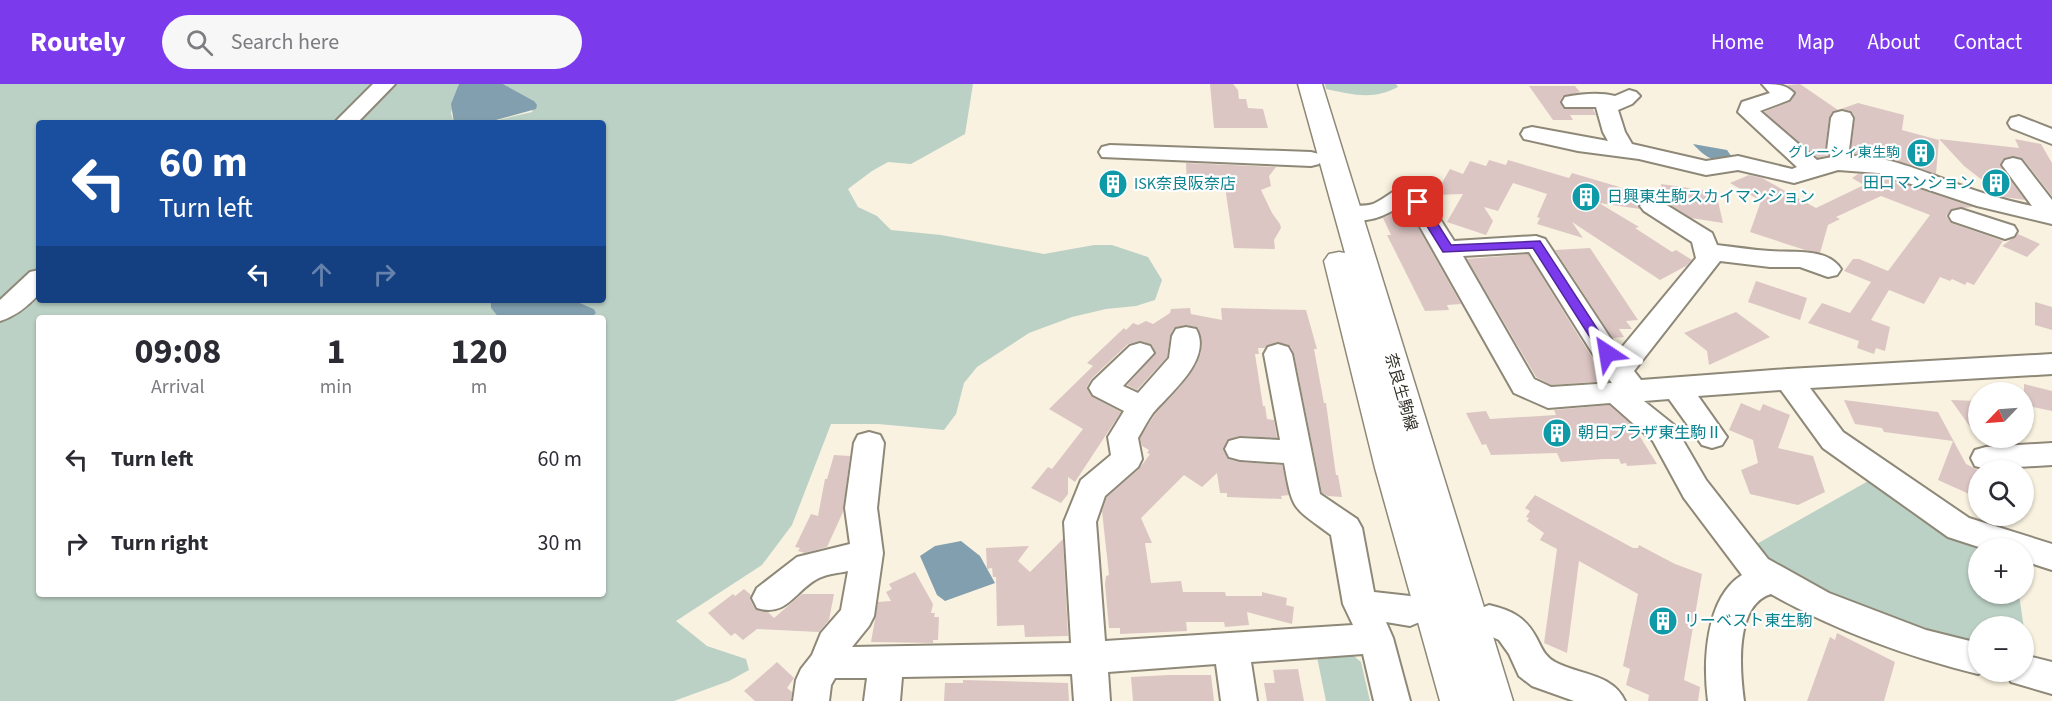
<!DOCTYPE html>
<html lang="en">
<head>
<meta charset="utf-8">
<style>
	body { margin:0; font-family:"Source Sans 3","Noto Sans JP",sans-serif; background:#f7f7f7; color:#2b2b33; height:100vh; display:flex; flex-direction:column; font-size:22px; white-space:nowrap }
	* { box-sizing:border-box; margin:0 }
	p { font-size:20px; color:#7c7c81 }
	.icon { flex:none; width:33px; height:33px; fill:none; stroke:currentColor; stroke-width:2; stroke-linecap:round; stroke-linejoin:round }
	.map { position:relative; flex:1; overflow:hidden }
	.side { position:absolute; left:36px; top:231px; width:570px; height:282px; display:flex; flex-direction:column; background:#fff; border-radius:6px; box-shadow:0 2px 4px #0004 }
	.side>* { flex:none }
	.guide { position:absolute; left:36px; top:36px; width:570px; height:183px; border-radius:6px; box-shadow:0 2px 4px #0004; background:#1a4fa0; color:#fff; overflow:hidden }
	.needle { width:39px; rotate:245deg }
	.tools { position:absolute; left:1968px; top:298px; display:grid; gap:12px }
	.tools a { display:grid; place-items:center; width:66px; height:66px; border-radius:50%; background:#fff; box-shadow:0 2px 4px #0004; font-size:30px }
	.pin { position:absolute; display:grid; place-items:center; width:51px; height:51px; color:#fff; margin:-26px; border-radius:12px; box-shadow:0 3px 9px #0006 }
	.me { position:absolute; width:66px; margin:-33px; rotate:327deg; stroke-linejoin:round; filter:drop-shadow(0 0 4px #0008) }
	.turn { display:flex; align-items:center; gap:21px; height:126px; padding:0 24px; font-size:27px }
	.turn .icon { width:78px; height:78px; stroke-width:2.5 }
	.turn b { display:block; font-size:42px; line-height:51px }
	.lanes { display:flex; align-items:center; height:57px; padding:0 24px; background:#0003; justify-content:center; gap:30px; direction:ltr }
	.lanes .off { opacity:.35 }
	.eta { display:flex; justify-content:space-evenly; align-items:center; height:102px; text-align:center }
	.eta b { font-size:36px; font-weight:700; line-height:42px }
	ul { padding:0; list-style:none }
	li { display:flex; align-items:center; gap:18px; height:84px; padding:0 24px }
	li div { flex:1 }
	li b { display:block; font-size:22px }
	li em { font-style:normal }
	header { display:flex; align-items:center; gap:36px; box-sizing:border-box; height:84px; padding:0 30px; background:#7c3aed; color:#fff }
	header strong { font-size:28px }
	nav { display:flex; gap:33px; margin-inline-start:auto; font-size:21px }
	.search { width:420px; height:54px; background:#f7f7f7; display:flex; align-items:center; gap:15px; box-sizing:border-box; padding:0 21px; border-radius:33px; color:#7c7c81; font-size:22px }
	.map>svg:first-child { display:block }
	.green { fill:#bcd1c5 }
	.water { fill:#819fae }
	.building { fill:#dcc6c4 }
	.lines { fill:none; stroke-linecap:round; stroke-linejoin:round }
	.minor-casing { stroke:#8e8878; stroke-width:4 }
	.major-casing { stroke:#8e8878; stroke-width:3 }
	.minor { fill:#fff; fill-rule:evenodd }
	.major { fill:#fff; fill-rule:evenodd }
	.route { fill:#7c3aed; stroke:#51269a; stroke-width:1.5 }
	.labels { text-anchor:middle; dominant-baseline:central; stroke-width:4.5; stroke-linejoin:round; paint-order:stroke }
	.far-culture-label { font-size:14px; fill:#0d838f; stroke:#fff; text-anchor:end }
	.culture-label { font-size:16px; fill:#0d838f; stroke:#fff; text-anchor:start }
	.street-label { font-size:16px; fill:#323029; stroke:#fff }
</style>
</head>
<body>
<header>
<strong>Routely</strong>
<div class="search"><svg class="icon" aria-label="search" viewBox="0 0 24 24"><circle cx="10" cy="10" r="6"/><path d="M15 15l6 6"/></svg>Search here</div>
<nav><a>Home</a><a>Map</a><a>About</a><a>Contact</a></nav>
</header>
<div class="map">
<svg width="2052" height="617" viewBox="0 0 2052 617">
	<rect width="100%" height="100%" fill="#f9f2e0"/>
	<g class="green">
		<polygon points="0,0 459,0 451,29 454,39 39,39 39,216 491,216 491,224 499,234 39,234 39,510 603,510 603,234 591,234 596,229 594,225 573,216 603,216 603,39 485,39 532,28 534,17 503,0 973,0 965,50 911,80 888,78 872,87 848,105 858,123 877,132 891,146 941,151 1044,170 1094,161 1112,161 1148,173 1162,196 1155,216 1136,222 1106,225 1072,233 1029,249 977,283 964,299 956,330 944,346 878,340 831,340 792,441 762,481 676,537 707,562 746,575 749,586 729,597 674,617 0,617"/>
		<path d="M 1325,0 L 1396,0 L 1398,3 C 1374,16 1353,11 1326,5 Z"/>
		<polygon points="1870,396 1994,465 1978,465 1978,510 2019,510 2028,573 2024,571 2024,543 1978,543 1978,558 1923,547 1893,533 1810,504 1775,485 1755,461"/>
		<polygon points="1349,568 1361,578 1370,617 1326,617 1317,573"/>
	</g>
	<g class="water">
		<polygon points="459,0 503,0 534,17 537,21 536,25 485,39 454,39 451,20"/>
		<path d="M 1693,60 L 1727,66 L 1734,76 C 1713,77 1708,76 1693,60 Z"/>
		<polygon points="491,216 573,216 594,225 596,229 591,234 499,234 491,224"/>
		<polygon points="961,457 980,472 995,499 945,517 937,511 920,472 935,462"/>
	</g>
	<g class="building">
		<polygon points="1210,0 1233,0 1238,6 1239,15 1246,15 1248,24 1263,25 1268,44 1214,44"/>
		<polygon points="1800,0 1838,26 1858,19 1904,31 1902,46 1939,56 1936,90 1892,75 1855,70 1851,65 1855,33 1851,27 1843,25 1833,27 1829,34 1825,66 1828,71 1818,74 1764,28 1791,17 1796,9 1787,1"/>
		<polygon points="1529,2 1575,2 1580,8 1563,12 1560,17 1563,24 1593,25 1596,31 1570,31 1573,36 1553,36"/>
		<polygon points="1939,55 2019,64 2015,55 2041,60 2052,79 2052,112 2023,75 2012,72 2003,75 2000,82 2025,116 2004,113 1964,82"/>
		<polygon points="1489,76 1506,81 1508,76 1569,94 1572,89 1657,114 1642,116 1638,122 1640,125 1599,119 1639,143 1635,144 1672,168 1676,166 1692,176 1686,182 1660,196 1572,138 1583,154 1537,140 1540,134 1537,133 1547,110 1513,99 1498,127 1484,123 1493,137 1486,151 1447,138 1463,110 1435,111 1450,85 1463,90 1470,77 1486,82"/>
		<polygon points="1186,79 1276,83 1269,92 1271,102 1261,106 1272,129 1280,140 1281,144 1274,156 1275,165 1234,164 1225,103 1187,102"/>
		<polygon points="1858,90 1878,91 1973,123 1952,125 1946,132 1951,139 2003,157 1974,201 1967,198 1965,201 1952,195 1950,197 1940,193 1924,220 1889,206 1871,236 1890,243 1885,267 1876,264 1874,270 1857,264 1859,257 1808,239 1822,219 1850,229 1871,198 1844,187 1853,175 1859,175 1888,187 1930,131 1881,112 1836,133 1840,135 1828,141 1820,169 1805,166 1750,148 1761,117 1730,99 1749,91 1762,94 1816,124 1864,101 1852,94"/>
		<polygon points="1661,100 1716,108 1723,139 1691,134 1661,115 1664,116"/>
		<polygon points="1407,124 1461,220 1447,221 1449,226 1425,227 1387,151 1391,151 1383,134 1400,125"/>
		<polygon points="2018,150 2040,160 2027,173 2002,162"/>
		<polygon points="1590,164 1638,236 1626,237 1632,245 1619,245 1624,253 1613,254 1555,166"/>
		<polygon points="1528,170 1581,256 1607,297 1551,301 1536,293 1467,175"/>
		<polygon points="1756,197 1807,214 1800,236 1748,218"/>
		<polygon points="2035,218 2052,223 2052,246 2035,241"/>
		<polygon points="1190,224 1191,230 1222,236 1221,224 1306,226 1317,265 1314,265 1324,319 1326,319 1336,391 1338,391 1342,413 1328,412 1322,409 1294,270 1291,263 1277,258 1265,264 1258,264 1259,270 1255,270 1263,322 1265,322 1267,335 1274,336 1277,354 1239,352 1227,356 1223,366 1228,375 1239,378 1282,381 1289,411 1281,412 1282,415 1227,413 1227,409 1220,409 1217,389 1202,403 1184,391 1141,434 1152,459 1145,459 1151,499 1181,497 1183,508 1225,508 1226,512 1262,512 1262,508 1287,514 1286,521 1294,523 1292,540 1247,528 1249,541 1225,543 1224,538 1186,538 1187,547 1120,550 1120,544 1109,544 1105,500 1106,492 1109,491 1102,427 1107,413 1139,385 1150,370 1147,369 1149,366 1142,362 1140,354 1155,330 1180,303 1196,281 1201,269 1202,257 1198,244 1186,241 1174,244 1170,252 1167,273 1137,306 1127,301 1156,269 1152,261 1141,257 1128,260 1091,295 1087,303 1091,312 1121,328 1075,398 1068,393 1068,410 1061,419 1031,404 1048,383 1052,385 1083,345 1049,325 1093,282 1087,279 1124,244 1126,246 1133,239 1138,241 1146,237 1153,240 1170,229 1171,225"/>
		<polygon points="1736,228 1770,253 1709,281 1707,267 1684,249"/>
		<polygon points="2024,300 2052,307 2052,327 2024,321"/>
		<polygon points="1844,316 1938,328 1966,380 1978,386 1978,414 1938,396 1953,357 1884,348 1882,344 1855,340"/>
		<polygon points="1951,316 1978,317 1978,354"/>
		<polygon points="1741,319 1760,327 1763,320 1790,331 1778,364 1813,372 1825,408 1798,421 1750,410 1741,386 1758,379 1753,356 1729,346"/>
		<polygon points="1609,321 1634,343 1657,380 1627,382 1626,379 1621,380 1619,375 1604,375 1561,378 1557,369 1491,371 1486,360 1482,361 1466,329 1486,327 1490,335 1556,331 1554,326"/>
		<polygon points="834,371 850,372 843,428 827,463 805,469 798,467 800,464 795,463 811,430 818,432 825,395 827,395"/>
		<polygon points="1535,411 1633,464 1638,464 1639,461 1675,480 1702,490 1684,596 1700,603 1698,617 1648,617 1649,611 1626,601 1630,585 1623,582 1638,510 1579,477 1567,569 1544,559 1557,465 1540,456 1544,449 1527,437 1529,434 1526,433 1530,427 1525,424"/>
		<polygon points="1063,455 1068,552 1025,553 1024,541 997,542 996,493 993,493 992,484 987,485 986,464 1029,462 1018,477 1030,488"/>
		<polygon points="915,488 933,520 931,529 935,529 934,533 939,533 938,556 933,556 933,559 871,558 878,518 891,517 886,508 892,505 889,500"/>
		<polygon points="744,505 751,511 750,515 755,525 768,528 774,534 802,510 834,510 829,536 819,548 757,545 743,556 735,549 731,552 708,529 733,510 735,512"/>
		<polygon points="1837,549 1895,578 1884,617 1807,617 1830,553 1835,556"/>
		<polygon points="777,578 794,594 787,604 792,608 791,617 755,617 744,607"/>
		<polygon points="1298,585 1304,617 1267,617 1264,599 1275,599 1273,586"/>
		<polygon points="1169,591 1211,591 1214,617 1133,617 1131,593"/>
		<polygon points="963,596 1068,599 1069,617 944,617 945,599 963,599"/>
	</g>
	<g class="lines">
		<g class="minor-casing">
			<g id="minor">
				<polygon points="373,0 395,0 357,39 334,39"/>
				<path d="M 1762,0 C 1775,0 1785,0 1794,9 L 1789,16 L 1760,27 L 1817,76 L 1832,73 L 1827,66 L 1831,34 L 1834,29 L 1842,27 L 1850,29 L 1853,34 L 1849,66 L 1854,72 C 1888,72 1921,87 1952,98 C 1978,108 2004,116 2032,122 L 2002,81 L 2005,76 L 2013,74 L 2021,76 L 2052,116 L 2052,140 L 1977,122 L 1878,89 L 1838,86 L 1794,99 L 1738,86 L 1706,91 L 1639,75 L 1578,67 L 1524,55 L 1521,50 L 1524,45 L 1532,43 L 1608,57 L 1603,48 L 1596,23 L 1565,23 L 1562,18 L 1565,13 C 1581,10 1599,8 1615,12 L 1629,6 L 1636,8 L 1640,12 L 1632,20 L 1618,26 L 1625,48 L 1632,60 L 1706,77 L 1738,72 L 1792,85 L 1797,83 L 1738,28 L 1742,18 L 1770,9 Z"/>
				<polygon points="2019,32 2052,45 2052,60 2011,44 2008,39 2011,34"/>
				<polygon points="1110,61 1311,68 1319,70 1322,75 1319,80 1311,82 1102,73 1099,68 1102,63"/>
				<path d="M 1411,99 L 1419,101 L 1423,106 L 1419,111 L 1426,113 L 1454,157 L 1536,152 L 1545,155 L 1619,267 L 1696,174 L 1692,158 L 1644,127 L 1640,122 L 1644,117 L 1652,115 L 1660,117 L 1712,149 L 1717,161 C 1735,163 1752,166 1770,167 C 1792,169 1827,163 1841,185 L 1837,191 L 1828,193 L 1800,183 L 1770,183 L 1720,177 L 1634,287 L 1641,296 L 1788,285 L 2052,270 L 2052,290 L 1810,304 L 1843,348 L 1969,434 L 2052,460 L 2052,486 L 2024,477 L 2024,465 L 1985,465 L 1948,453 L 1823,364 L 1781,306 L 1698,312 L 1727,353 L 1722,361 L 1712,364 L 1702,361 L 1669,315 L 1644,317 L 1674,341 L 1706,396 L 1768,475 L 1829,509 L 1926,546 L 1978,559 L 1978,588 L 1982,588 L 1978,590 C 1906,572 1835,546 1771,510 C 1734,521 1740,587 1744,617 L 1708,617 C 1703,579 1705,514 1742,491 L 1684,414 L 1653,357 L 1610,319 L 1548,324 L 1514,309 L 1406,118 C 1385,133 1366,141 1339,134 L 1336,129 L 1339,124 C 1350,121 1363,123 1373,120 C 1387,114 1396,103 1411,99 ZM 1529,168 L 1608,294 L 1612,299 L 1551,303 L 1534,295 L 1463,172 Z"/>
				<polygon points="1961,125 2014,142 2017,147 2014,152 2005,155 1952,137 1949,132 1952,127"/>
				<path d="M 39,186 L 39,210 C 28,222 16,232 0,237 L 0,216 L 30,188 Z"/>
				<path d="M 1186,243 L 1196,245 C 1213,275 1170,309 1153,329 C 1147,337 1143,346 1138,354 L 1142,375 L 1138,383 L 1105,412 L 1096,438 L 1105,557 L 1353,541 L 1343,520 L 1331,451 C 1292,422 1293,428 1284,379 L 1240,376 L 1229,373 L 1225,365 L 1229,357 L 1240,354 L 1280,356 L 1264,270 L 1268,263 L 1278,260 L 1288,263 L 1292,270 L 1320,410 L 1357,435 L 1362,444 L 1374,508 L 1410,512 L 1422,517 L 1427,527 L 1422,537 L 1410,542 L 1386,538 L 1393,554 L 1410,617 L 1374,617 L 1363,570 L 1251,578 L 1257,617 L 1221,617 L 1216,580 L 1108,588 L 1110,617 L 1074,617 L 1072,590 L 902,593 L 900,617 L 864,617 L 867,594 L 835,594 L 831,601 L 829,617 L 793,617 L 796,596 L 801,585 L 812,571 L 821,549 L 841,526 L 848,487 C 839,489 827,490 819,494 C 796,505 787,534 757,524 L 752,514 L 757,504 L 797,473 L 850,460 L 845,424 L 854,359 L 858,351 L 869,348 L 880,351 L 884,359 L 877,424 L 883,469 L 874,532 L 869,542 L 852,563 L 1071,559 L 1064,438 L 1081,396 L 1111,371 L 1108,353 L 1124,327 L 1093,311 L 1089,304 L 1093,297 L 1130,262 L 1140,259 L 1150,262 L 1154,269 L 1123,302 L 1138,309 L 1169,274 L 1172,252 L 1176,245 Z"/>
				<polygon points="2052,359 2052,381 1986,385 1975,382 1971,374 1975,366 1986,363"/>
				<path d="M 1489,521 C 1511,526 1525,533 1536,553 C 1542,564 1544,572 1555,578 C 1579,591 1612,589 1625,617 L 1574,617 L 1532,602 L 1519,592 L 1509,570 L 1499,556 L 1477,546 L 1472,536 L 1477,526 Z"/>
				<polygon points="2024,571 2052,578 2052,610 2011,598 2007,588 2024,588"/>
			</g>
		</g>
		<g class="major-casing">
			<polygon id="major" points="1298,0 1322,0 1513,617 1440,617 1375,384 1324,177 1329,170 1339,168 1345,169"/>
		</g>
		<use href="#minor" class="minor"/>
		<use href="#major" class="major"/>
	</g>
	<polygon class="route" points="1418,114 1422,115 1451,161 1540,157 1611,266 1613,269 1611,272 1602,272 1533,164 1443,168 1412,118"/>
	<defs>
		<g id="building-disc" transform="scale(1.5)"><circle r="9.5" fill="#0f9aa8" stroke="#fff"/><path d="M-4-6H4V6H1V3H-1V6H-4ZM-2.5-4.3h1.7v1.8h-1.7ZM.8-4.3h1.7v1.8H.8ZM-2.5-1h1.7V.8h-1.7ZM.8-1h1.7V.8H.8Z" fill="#fff"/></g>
	</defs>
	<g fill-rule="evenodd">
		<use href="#building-disc" x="1921" y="69"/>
		<use href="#building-disc" x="1996" y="99"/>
		<use href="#building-disc" x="1113" y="100"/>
		<use href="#building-disc" x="1586" y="113"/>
		<use href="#building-disc" x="1557" y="349"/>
		<use href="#building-disc" x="1663" y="537"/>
	</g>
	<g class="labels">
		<g class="far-culture-label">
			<text x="1900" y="69">グレーシィ東生駒</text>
		</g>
		<g class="culture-label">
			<text x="1975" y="99" text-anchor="end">田口マンション</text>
			<text x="1134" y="100">ISK奈良阪奈店</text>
			<text x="1607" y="113">日興東生駒スカイマンション</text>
			<text x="1578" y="349">朝日プラザ東生駒Ⅱ</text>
			<text x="1684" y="537">リーベスト東生駒</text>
		</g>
		<g class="street-label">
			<text transform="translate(1401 308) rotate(74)">奈良生駒線</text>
		</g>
	</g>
</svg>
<div class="tools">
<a><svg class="needle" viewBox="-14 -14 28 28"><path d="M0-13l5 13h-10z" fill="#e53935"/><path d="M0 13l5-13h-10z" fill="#7c7c81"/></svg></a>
<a><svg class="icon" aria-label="search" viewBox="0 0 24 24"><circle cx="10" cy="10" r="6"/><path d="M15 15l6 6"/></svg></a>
<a>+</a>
<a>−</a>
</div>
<div class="pin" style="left:1418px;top:118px;background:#d93025"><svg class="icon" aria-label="arrive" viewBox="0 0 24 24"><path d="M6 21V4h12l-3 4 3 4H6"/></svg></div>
<svg class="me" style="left:1607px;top:269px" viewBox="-20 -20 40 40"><path d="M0-17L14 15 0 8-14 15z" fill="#7c3aed" stroke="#fff" stroke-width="4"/></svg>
<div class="guide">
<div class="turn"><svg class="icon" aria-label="left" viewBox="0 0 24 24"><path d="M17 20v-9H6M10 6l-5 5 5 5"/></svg><div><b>60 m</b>Turn left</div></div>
<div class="lanes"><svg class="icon" aria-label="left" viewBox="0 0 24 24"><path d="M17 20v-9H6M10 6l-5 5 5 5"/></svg><svg class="icon off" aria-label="ahead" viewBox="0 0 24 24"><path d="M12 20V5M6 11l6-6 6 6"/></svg><svg class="icon off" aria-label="right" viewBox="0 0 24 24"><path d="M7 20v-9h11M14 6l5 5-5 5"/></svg></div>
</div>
<section class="side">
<div class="eta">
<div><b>09:08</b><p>Arrival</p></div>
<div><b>1</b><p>min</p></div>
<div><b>120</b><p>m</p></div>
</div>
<ul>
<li><svg class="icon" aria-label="left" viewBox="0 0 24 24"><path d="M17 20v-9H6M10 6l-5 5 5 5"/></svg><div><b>Turn left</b></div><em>60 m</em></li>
<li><svg class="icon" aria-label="right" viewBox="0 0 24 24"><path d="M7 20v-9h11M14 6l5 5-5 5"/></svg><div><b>Turn right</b></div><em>30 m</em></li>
</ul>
</section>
</div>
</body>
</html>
